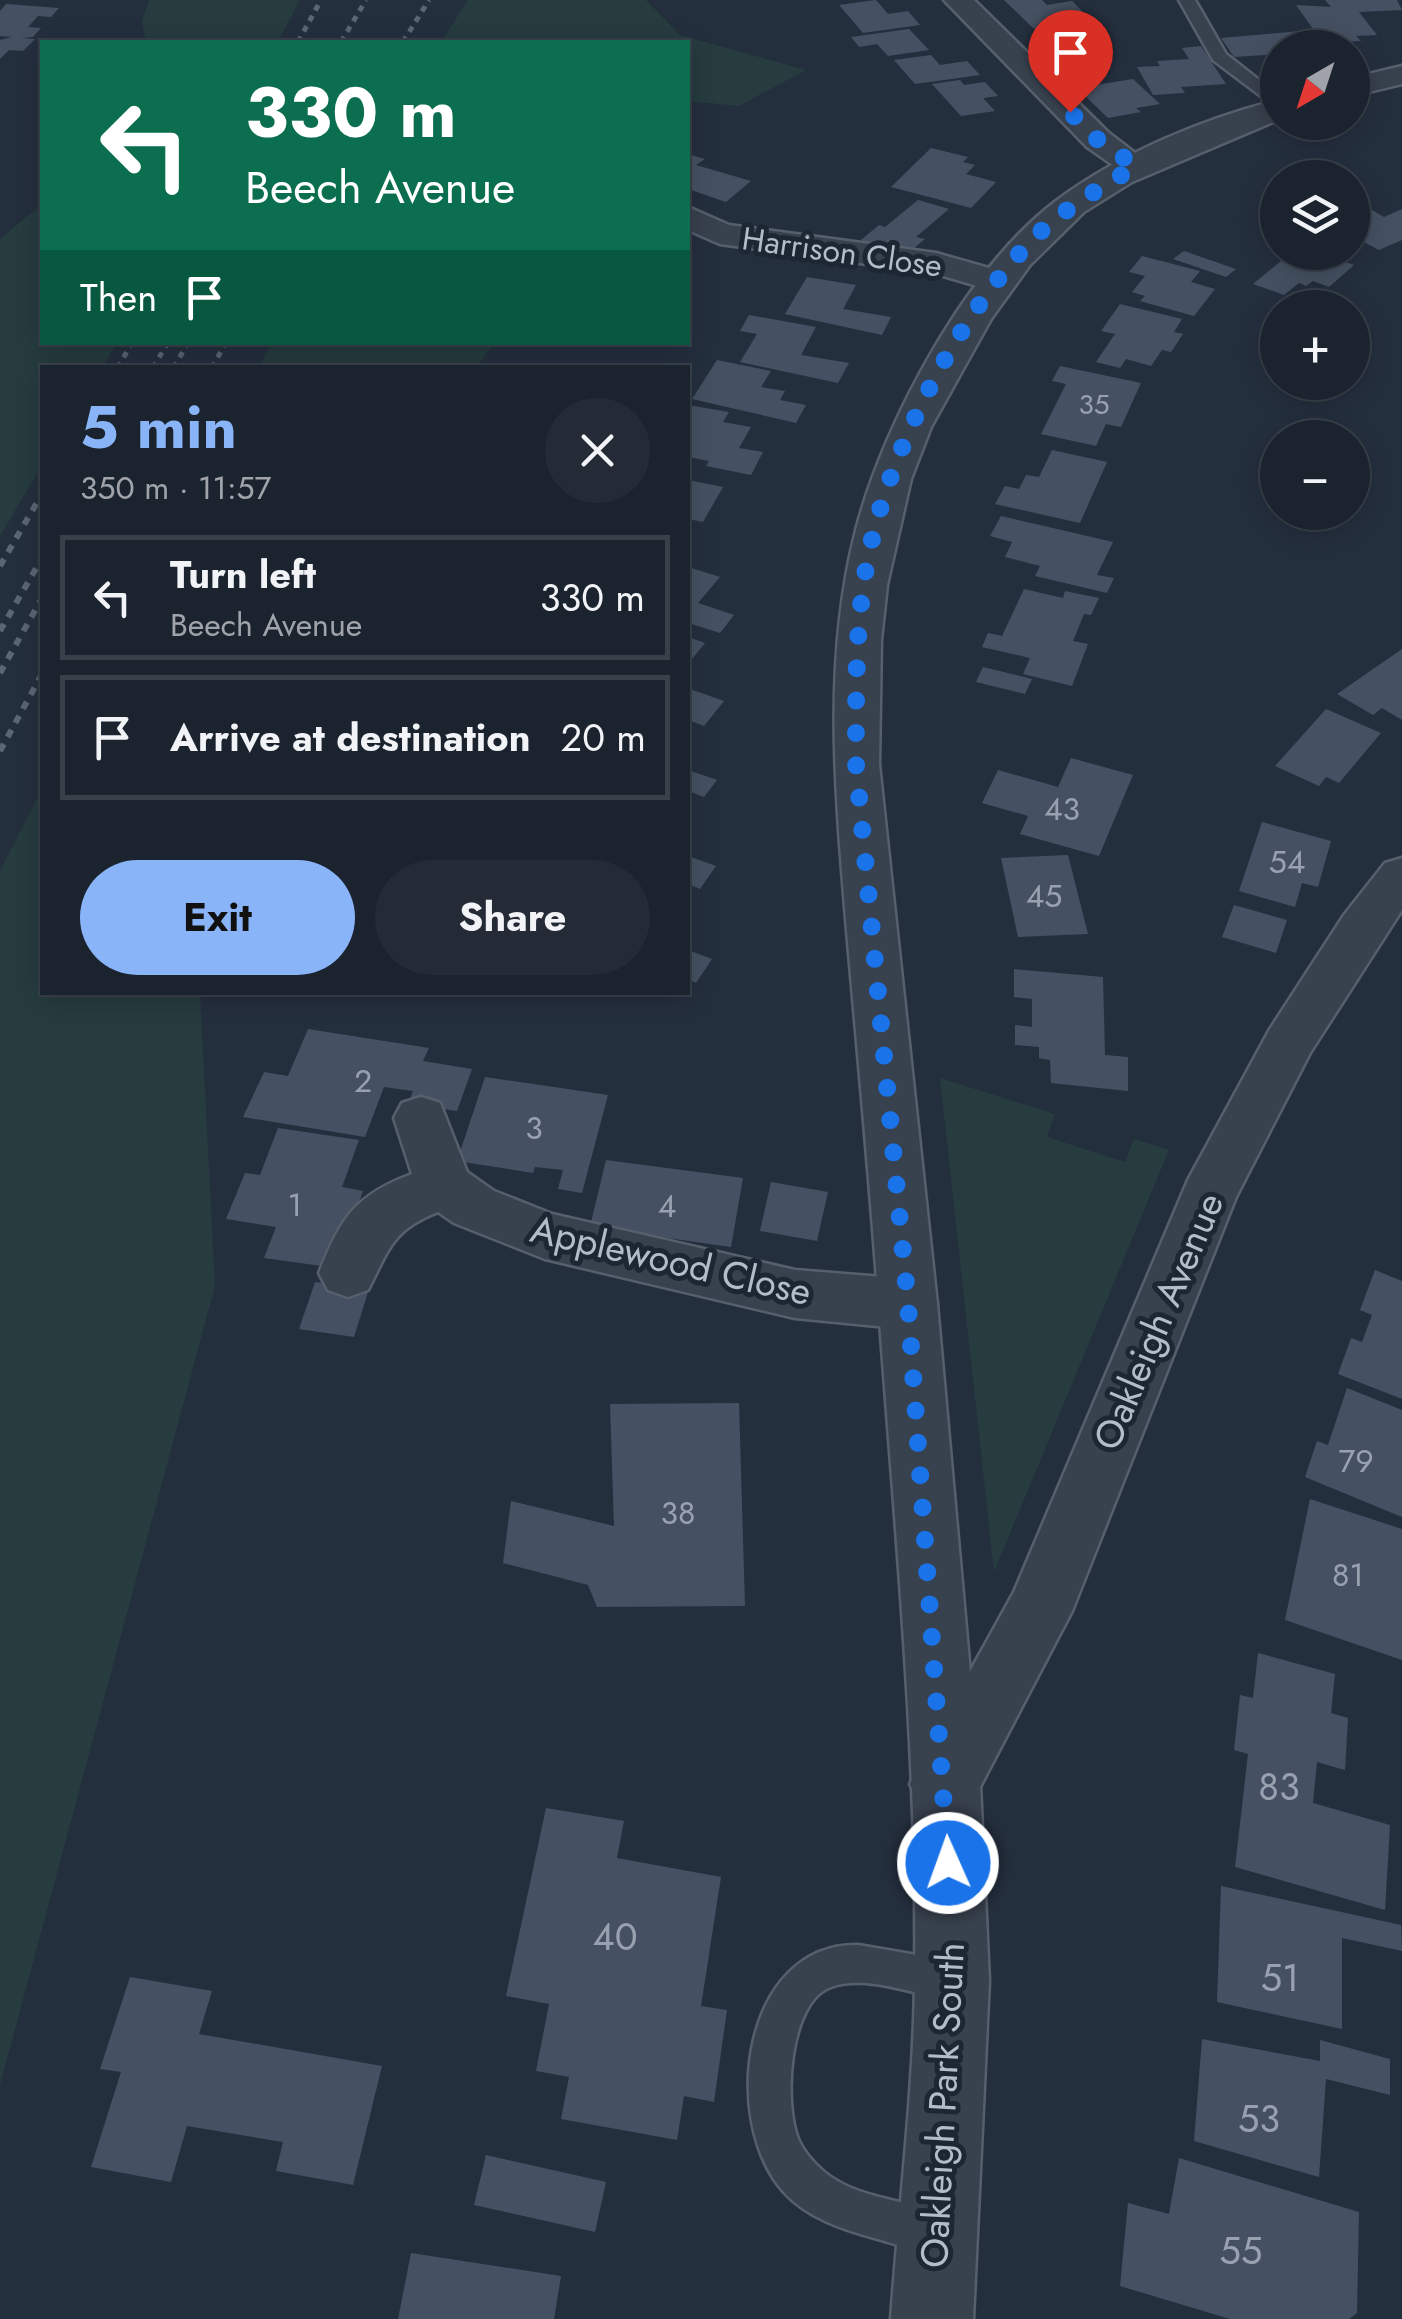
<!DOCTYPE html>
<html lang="en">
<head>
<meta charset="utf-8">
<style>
	body { margin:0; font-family:Jost,sans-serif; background:#242b36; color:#f1f3f6; height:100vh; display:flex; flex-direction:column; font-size:38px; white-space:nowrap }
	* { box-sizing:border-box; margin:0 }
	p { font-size:32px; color:#a0a4aa }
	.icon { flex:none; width:55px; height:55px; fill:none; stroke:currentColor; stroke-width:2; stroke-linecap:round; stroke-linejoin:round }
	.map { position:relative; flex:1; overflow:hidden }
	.drawer { position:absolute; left:40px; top:365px; width:650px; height:630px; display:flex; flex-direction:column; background:#1b232e; border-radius:0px; box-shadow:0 5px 25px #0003,0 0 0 2px #39404a }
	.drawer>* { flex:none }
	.hud { position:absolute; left:40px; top:40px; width:650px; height:305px; border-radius:0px; box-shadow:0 5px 25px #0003,0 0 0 2px #39404a; background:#0b6e4f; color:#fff; overflow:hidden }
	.needle { width:65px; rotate:219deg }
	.buttons { position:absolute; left:1260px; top:30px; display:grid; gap:20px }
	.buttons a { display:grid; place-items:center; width:110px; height:110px; border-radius:50%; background:#1b232e; box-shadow:0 5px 25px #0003,0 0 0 2px #39404a; font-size:50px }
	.pin { position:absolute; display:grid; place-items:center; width:85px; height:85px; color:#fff; margin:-102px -42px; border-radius:50% 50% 50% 0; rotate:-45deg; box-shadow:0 0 10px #0007 }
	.pin .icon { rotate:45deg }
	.me { position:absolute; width:110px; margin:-55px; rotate:358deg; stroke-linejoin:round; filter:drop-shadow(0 0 8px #0008) }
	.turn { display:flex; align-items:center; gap:35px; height:210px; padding:0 40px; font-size:45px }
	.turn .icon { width:130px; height:130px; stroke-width:2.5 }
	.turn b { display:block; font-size:70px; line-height:85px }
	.then { display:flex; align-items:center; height:95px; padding:0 40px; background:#0003; gap:20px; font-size:38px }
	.round { display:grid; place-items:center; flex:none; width:105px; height:105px; border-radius:52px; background:#242b36 }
	.head { display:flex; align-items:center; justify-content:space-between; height:170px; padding:0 40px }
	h1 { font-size:60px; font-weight:700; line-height:75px; color:#8ab4f8 }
	.primary-button { display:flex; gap:20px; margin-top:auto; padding:20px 40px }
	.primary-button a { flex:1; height:115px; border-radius:60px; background:#8ab4f8; color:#111; font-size:40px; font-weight:700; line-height:115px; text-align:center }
	.primary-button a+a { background:#242b36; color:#f1f3f6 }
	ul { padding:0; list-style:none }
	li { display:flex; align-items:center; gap:30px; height:125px; margin:0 20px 15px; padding:0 20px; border:5px solid #39404a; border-radius:0px }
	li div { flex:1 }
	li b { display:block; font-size:38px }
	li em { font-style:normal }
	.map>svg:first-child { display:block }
	.green { fill:#263c3f }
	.building { fill:#455162 }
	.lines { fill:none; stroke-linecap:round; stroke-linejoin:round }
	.service-casing { stroke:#565f6c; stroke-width:5 }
	.minor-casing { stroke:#565f6c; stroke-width:5 }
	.tertiary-casing { stroke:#565f6c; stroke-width:5 }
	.service { fill:#38414e; fill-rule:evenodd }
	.minor { fill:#38414e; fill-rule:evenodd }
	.tertiary { fill:#38414e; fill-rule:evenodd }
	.rail-far1 { stroke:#5a6575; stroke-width:5; stroke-dasharray:6 6; stroke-linecap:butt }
	.rail { stroke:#5a6575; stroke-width:6; stroke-dasharray:8 8; stroke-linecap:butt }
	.route { stroke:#1a73e8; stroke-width:18; stroke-dasharray:0 32.4 }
	.labels { text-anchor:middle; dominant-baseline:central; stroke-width:10; stroke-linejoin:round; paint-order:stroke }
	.far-number-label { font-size:28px; fill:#98a1af }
	.far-street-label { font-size:32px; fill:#b4bcc9; stroke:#1d2633 }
	.number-label { font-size:32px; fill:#98a1af }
	.street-label { font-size:38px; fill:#b4bcc9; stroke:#1d2633 }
	.near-number-label { font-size:38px; fill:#98a1af }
</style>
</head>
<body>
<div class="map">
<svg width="1402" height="2319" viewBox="0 0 1402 2319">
	<rect width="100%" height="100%" fill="#242f3e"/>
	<g class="green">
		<polygon points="149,0 300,0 278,42 146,42 142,21"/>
		<polygon points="468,0 646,0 680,35 806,70 739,106 688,101 688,42 441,42"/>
		<polygon points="42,204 42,342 117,343 102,367 42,368 42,465 0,536 0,239"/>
		<polygon points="272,343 272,342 494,343 477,367 259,367"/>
		<polygon points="42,789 42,992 200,993 215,1286 0,2085 0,871"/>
		<polygon points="940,1078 1055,1114 1047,1137 1125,1162 1134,1139 1169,1150 994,1572"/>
	</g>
	<g class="building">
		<polygon points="876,0 888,14 908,11 920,25 863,33 839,5"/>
		<polygon points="1004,0 1042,0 1047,5 1072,1 1086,15 1063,18 1070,24 1034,29"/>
		<polygon points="1325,0 1397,0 1402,10 1359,12 1377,35 1356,36 1361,41 1323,43 1296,5 1331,7"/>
		<polygon points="6,4 59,8 51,17 38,16 28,27 41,28 33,37 22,38 35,39 23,51 9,50 0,59 0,40 12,37 0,36 0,11"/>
		<polygon points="909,29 929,50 888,56 877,44 859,47 851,37"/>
		<polygon points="1300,31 1312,48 1278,48 1278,54 1234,57 1221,38"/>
		<polygon points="1201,46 1226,84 1181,87 1185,93 1153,95 1137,67 1160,66 1157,61 1189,59 1182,48"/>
		<polygon points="931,55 940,65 967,61 980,75 915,84 894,60"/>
		<polygon points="1133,79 1160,104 1136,108 1141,112 1108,118 1077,88"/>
		<polygon points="960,80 964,85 985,82 998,96 983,98 995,111 961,116 932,84"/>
		<polygon points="931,148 968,157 963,162 975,165 966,174 996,182 971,208 891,187"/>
		<polygon points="688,154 705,159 696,165 751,181 726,202 688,189"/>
		<polygon points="918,200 949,209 916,237 925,239 907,254 861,240 879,225 885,227"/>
		<polygon points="1402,209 1402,240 1379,250 1352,236 1352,218 1372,210 1384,217"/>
		<polygon points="1184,251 1236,269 1226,277 1173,259"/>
		<polygon points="1292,252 1318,252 1354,265 1329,287 1313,281 1306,286 1299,283 1284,295 1253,284"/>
		<polygon points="1142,256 1200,271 1191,282 1215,289 1194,316 1140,301 1145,296 1132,292 1145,276 1129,272"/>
		<polygon points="807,277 856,285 843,309 891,317 882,335 785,314"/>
		<polygon points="1120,304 1182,319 1174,332 1183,334 1171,352 1162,350 1151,366 1126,359 1120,368 1096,362 1115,334 1101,331"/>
		<polygon points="749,315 816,327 801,355 849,363 838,383 740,362 757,334 740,331"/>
		<polygon points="717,360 771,371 761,387 785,391 780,400 806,405 796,423 692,399"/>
		<polygon points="1060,366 1141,383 1121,427 1106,424 1096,446 1041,434 1066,384 1052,381"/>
		<polygon points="688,405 729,412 723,422 751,427 739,448 763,452 751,475 706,466 709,461 688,457"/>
		<polygon points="1052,450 1107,462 1080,523 995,504 1005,486 1019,489 1026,475 1039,477"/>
		<polygon points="688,480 723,487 703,522 688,519"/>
		<polygon points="1001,516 1113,542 1097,575 1114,578 1107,593 1035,576 1040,566 1005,557 1012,542 990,536"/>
		<polygon points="688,567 720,577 698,603 734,615 720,633 688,623"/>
		<polygon points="1024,589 1063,598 1065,591 1099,598 1091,615 1084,614 1073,641 1088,644 1072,686 1023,674 1030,658 982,647 988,633 1002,636"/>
		<polygon points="688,637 705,643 688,664"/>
		<polygon points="1402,649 1402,720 1382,708 1373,715 1337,694"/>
		<polygon points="983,667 1032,679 1025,694 976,682"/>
		<polygon points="690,689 724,701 704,726 688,720"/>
		<polygon points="1326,709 1381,733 1339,783 1326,777 1319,786 1275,766"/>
		<polygon points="1071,758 1133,775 1099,856 1020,834 1028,816 982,803 998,770 1058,787"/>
		<polygon points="688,770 717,780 704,797 688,791"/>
		<polygon points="1262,822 1331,841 1318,887 1302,883 1295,907 1239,891"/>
		<polygon points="1068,855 1088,934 1018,937 1001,858"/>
		<polygon points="688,856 716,866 700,889 688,884"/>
		<polygon points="1234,905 1287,920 1276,953 1222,937"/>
		<polygon points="688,950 712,959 696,983 688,979"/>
		<polygon points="1014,969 1103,977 1105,1055 1128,1057 1128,1091 1051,1083 1050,1060 1039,1058 1039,1047 1015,1045 1015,1025 1032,1027 1032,999 1014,997"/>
		<polygon points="308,1029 429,1048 423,1061 472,1069 457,1111 408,1104 413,1091 384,1087 365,1137 243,1117 264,1072 288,1076"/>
		<polygon points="485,1077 608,1095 582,1193 558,1189 563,1170 535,1167 533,1173 457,1161"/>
		<polygon points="278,1128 359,1140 342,1187 363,1191 336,1268 264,1258 276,1227 226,1219 245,1173 260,1175"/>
		<polygon points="606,1160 743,1178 731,1247 632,1233 586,1243"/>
		<polygon points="771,1182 828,1192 817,1241 760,1231"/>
		<polygon points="1375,1270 1402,1281 1402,1399 1338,1374 1351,1338 1362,1342 1372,1315 1360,1310"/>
		<polygon points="315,1282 369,1289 354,1337 299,1329"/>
		<polygon points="1347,1388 1402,1410 1402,1517 1305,1477 1317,1441 1328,1445"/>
		<polygon points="739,1403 745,1606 597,1607 588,1585 503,1563 511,1501 614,1526 610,1404"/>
		<polygon points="1310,1499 1402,1529 1402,1660 1285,1620"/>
		<polygon points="1258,1653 1335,1674 1331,1713 1348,1718 1345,1770 1317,1762 1313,1803 1390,1825 1385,1910 1235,1867 1248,1754 1234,1750 1240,1695 1253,1698"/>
		<polygon points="546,1808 624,1821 617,1858 721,1877 701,2006 727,2010 714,2102 684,2096 677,2140 561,2119 569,2077 536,2071 549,2004 506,1996"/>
		<polygon points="1221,1886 1401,1925 1402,1951 1342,1938 1342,2029 1217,2002"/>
		<polygon points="130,1977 212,1991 199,2034 382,2066 353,2185 276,2171 283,2142 187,2126 171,2182 91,2167 121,2072 100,2069"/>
		<polygon points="1202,2039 1320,2061 1320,2040 1390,2059 1390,2095 1326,2079 1319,2177 1194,2141"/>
		<polygon points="486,2155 606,2182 595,2232 474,2205"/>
		<polygon points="1179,2158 1359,2212 1357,2313 1349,2319 1230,2319 1120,2286 1128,2203 1169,2214"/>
		<polygon points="411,2253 561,2276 554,2319 398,2319"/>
	</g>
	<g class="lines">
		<g class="service-casing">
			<g id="service">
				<polygon points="1179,0 1195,0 1226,54 1278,95 1278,109 1213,60"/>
				<path d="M 858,1945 L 952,1961 L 966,1967 L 972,1981 L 966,1995 L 952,2001 C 917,1995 866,1974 831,1987 C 788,2002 783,2106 799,2141 C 804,2152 814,2163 823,2171 C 858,2201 910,2199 951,2217 L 958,2232 L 951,2247 C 928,2257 902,2246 878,2239 C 844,2230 807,2218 783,2191 C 720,2119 743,1943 858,1945 Z"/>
			</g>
		</g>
		<g class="minor-casing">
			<g id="minor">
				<polygon points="944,0 974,0 1109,133 1152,166 1148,173 1124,173 1087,147"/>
				<polygon points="688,207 729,225 936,253 1010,274 1016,281 1010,288 998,292 933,273 720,244 688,230"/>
				<polygon points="1402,858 1402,910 1310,1053 1236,1197 1072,1611 969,1808 945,1819 921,1808 910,1784 921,1760 1014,1592 1188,1180 1270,1029 1344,915 1385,863"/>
				<path d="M 421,1097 L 440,1103 L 467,1172 L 494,1191 L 552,1214 L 795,1270 L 908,1279 L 929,1287 L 937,1304 L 929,1321 L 908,1329 L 795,1318 L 545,1259 L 454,1223 L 438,1212 C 392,1230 389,1249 368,1290 L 348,1297 L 328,1290 L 319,1273 C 341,1218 355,1195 412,1174 L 394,1118 L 402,1103 Z"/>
			</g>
		</g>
		<g class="tertiary-casing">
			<g id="tertiary">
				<polygon points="1402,66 1402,84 1352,96 1352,78"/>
				<path d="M 1278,100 L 1278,120 L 1132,182 L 1084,212 L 1030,265 L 991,319 L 931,427 L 911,479 L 887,585 L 881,640 L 879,764 L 937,1304 L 980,1784 L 989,1981 L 973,2319 L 891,2319 C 899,2206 914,2091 915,1978 C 918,1755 895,1530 879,1308 C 870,1182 858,1056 847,931 C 836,797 822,662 856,530 C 884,422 966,269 1056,201 C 1119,154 1202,119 1278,100 Z"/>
			</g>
		</g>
		<use href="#service" class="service"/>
		<use href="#minor" class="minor"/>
		<use href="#tertiary" class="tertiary"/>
		<g class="rail-far1">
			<polyline points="298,42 321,0"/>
			<polyline points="341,42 366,0"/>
			<polyline points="403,42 429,0"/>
			<polyline points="118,368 132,342"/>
			<polyline points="153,368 168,342"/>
			<polyline points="174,368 188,342"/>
			<polyline points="212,368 226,342"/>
		</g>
		<g class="rail">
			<polyline points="0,566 42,494"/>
			<polyline points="0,631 42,558"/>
			<polyline points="0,673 42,598"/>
			<polyline points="0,751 42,674"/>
		</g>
	</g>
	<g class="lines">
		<path class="route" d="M 948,1863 L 908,1304 L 856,764 C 856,703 855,641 864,581 C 880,467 954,318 1036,236 C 1066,207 1101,188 1136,166 L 1098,140 L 1070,112"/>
	</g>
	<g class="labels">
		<g class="far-number-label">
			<text x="1094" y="404">35</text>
		</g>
		<g class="far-street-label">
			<text transform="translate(842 252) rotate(8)">Harrison Close</text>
		</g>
		<g class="number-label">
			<text x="1062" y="809">43</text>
			<text x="1287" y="862">54</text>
			<text x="1044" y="896">45</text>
			<text x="363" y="1081">2</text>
			<text x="534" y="1128">3</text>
			<text x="295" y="1205">1</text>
			<text x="667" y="1206">4</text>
			<text x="1356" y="1461">79</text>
			<text x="678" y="1513">38</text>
			<text x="1348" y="1575">81</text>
		</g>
		<g class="street-label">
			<text transform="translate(671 1260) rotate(13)">Applewood Close</text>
			<text transform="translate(1158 1321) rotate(-67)">Oakleigh Avenue</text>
			<text transform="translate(942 2105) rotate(-87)">Oakleigh Park South</text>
		</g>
		<g class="near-number-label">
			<text x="1279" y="1786">83</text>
			<text x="615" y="1936">40</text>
			<text x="1280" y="1977">51</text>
			<text x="1259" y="2118">53</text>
			<text x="1241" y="2250">55</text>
		</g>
	</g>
</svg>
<div class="buttons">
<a><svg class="needle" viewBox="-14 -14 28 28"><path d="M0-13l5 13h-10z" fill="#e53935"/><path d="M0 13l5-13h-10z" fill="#a0a4aa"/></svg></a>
<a><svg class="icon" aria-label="layers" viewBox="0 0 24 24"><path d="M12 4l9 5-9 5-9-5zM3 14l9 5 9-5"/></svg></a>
<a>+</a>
<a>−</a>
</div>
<div class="pin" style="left:1070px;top:112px;background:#d93025"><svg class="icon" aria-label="arrive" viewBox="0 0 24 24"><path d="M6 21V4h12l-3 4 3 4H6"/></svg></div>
<svg class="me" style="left:948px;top:1863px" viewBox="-20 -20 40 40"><circle r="17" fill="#1a73e8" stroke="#fff" stroke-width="3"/><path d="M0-11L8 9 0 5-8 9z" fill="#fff"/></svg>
<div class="hud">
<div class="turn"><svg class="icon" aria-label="left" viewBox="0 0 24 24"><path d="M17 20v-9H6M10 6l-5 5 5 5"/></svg><div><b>330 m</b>Beech Avenue</div></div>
<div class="then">Then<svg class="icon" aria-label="arrive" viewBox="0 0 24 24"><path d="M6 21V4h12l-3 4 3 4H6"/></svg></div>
</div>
<section class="drawer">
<div class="head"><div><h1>5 min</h1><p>350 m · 11:57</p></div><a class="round"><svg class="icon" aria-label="close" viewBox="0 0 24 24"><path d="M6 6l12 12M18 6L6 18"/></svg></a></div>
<ul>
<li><svg class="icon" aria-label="left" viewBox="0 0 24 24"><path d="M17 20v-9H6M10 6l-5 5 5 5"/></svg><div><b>Turn left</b><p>Beech Avenue</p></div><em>330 m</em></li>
<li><svg class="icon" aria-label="arrive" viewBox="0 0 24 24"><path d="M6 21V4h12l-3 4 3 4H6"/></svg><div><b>Arrive at destination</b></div><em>20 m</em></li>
</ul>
<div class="primary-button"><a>Exit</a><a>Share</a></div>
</section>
</div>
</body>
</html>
